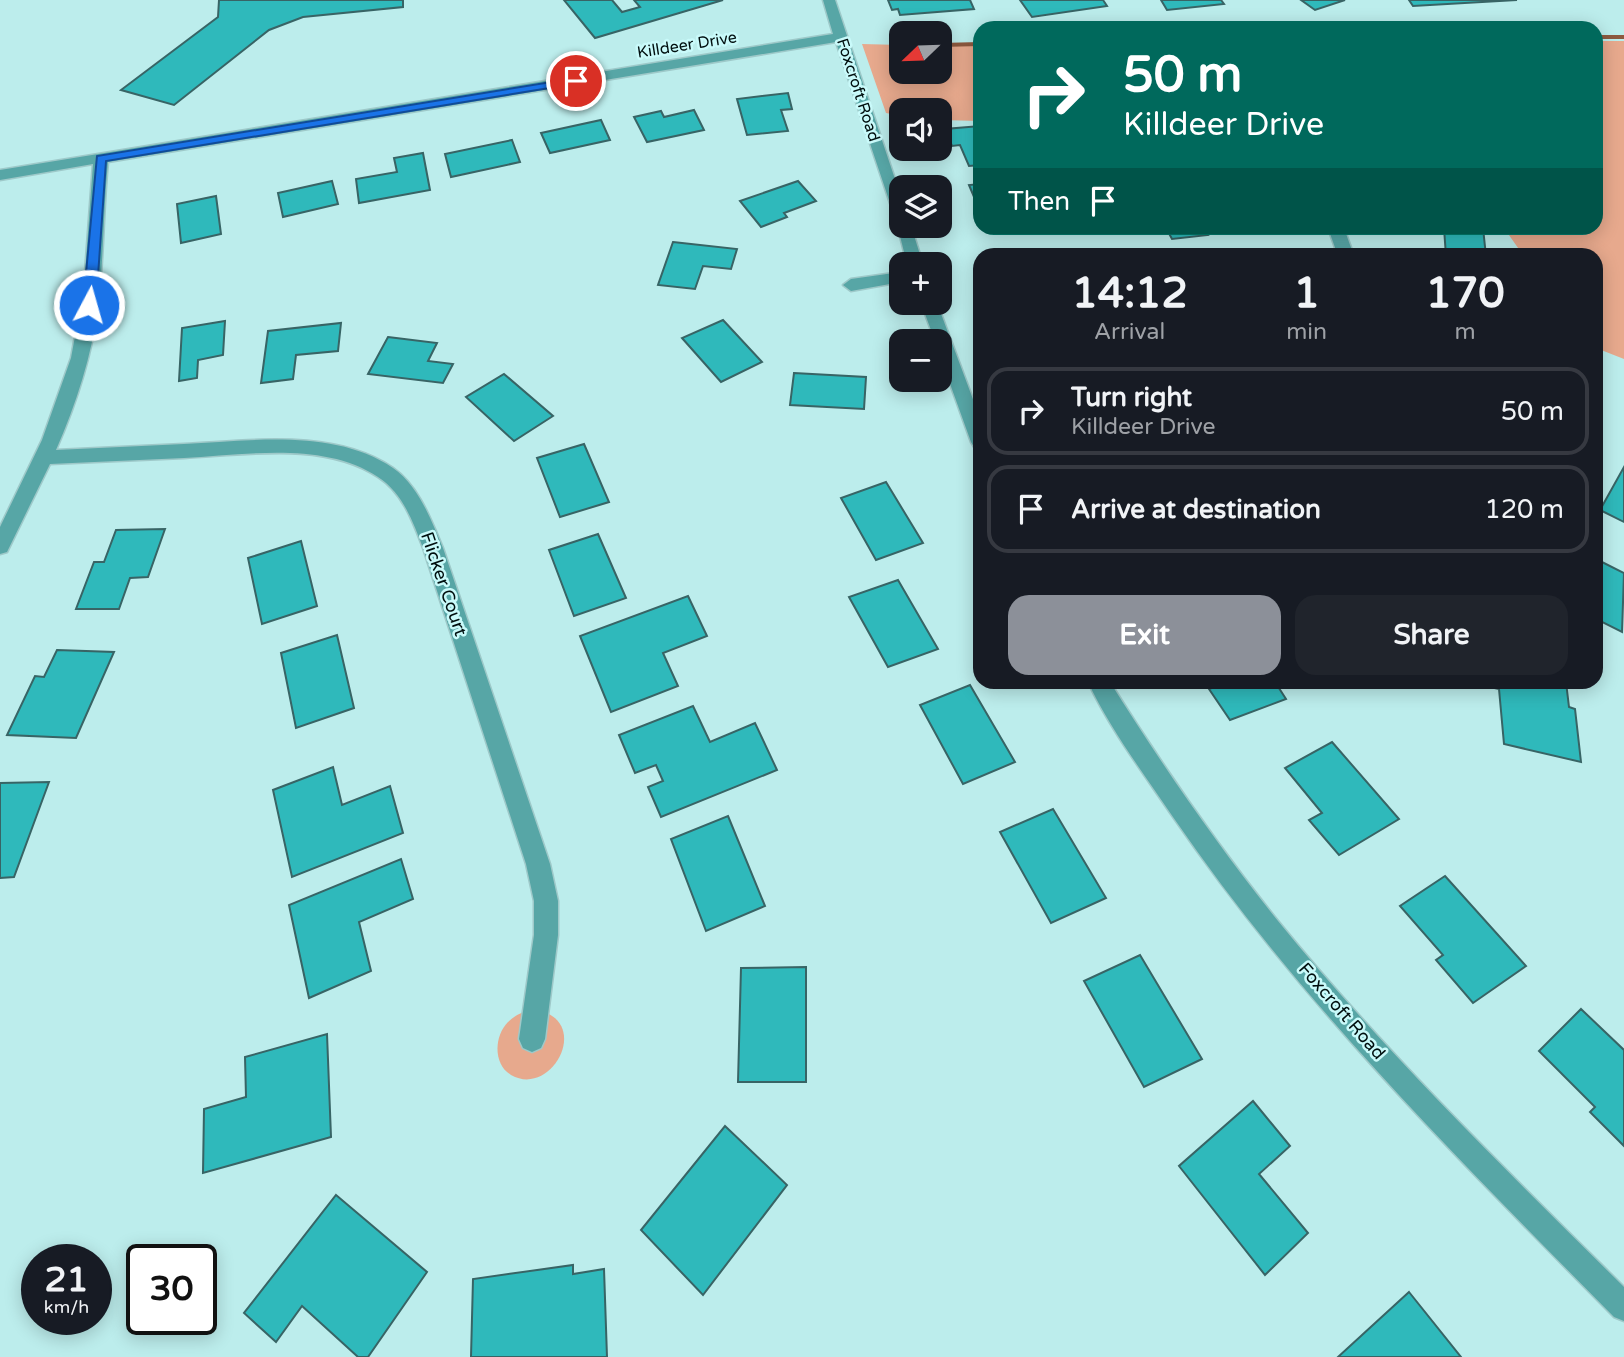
<!DOCTYPE html>
<html lang="en">
<head>
<meta charset="utf-8">
<style>
	body { margin:0; font-family:"Varela Round",sans-serif; background:#20242c; color:#f1f3f6; height:100vh; display:flex; flex-direction:column; font-size:26px; white-space:nowrap }
	* { box-sizing:border-box; margin:0 }
	p { font-size:23px; color:#9ea1a6 }
	.icon { flex:none; width:38px; height:38px; fill:none; stroke:currentColor; stroke-width:2; stroke-linecap:round; stroke-linejoin:round }
	.map { position:relative; flex:1; overflow:hidden }
	.details { position:absolute; left:973px; top:248px; width:630px; height:441px; display:flex; flex-direction:column; background:#171b24; border-radius:21px; box-shadow:0 4px 18px #0003 }
	.details>* { flex:none }
	.hud { position:absolute; left:973px; top:21px; width:630px; height:214px; border-radius:21px; box-shadow:0 4px 18px #0003; background:#00695c; color:#fff; overflow:hidden }
	.needle { width:46px; rotate:247deg }
	.fabs { position:absolute; left:889px; top:21px; display:grid; gap:14px }
	.fabs a { display:grid; place-items:center; width:63px; height:63px; border-radius:14px; background:#171b24; box-shadow:0 4px 18px #0003; font-size:35px }
	.speed { position:absolute; left:21px; top:1244px; display:flex; gap:14px; font-size:35px; font-weight:700; text-align:center }
	.speed>* { display:grid; place-content:center; width:91px; height:91px; border-radius:50%; background:#171b24; box-shadow:0 4px 18px #0003; line-height:1 }
	.speed small { font-size:18px; font-weight:400 }
	.speed .limit { border:4px solid #111; border-radius:10px; background:#fff; color:#111 }
	.pin { position:absolute; display:grid; place-items:center; width:60px; height:60px; color:#fff; margin:-30px; border:4px solid #fff; border-radius:50%; box-shadow:0 2px 7px #0007 }
	.me { position:absolute; width:77px; margin:-38px; rotate:6deg; stroke-linejoin:round; filter:drop-shadow(0 0 5px #0008) }
	.turn { display:flex; align-items:center; gap:24px; height:147px; padding:0 35px; font-size:32px }
	.turn .icon { width:91px; height:91px; stroke-width:2.5 }
	.turn b { display:block; font-size:49px; line-height:60px }
	.then { display:flex; align-items:center; height:66px; padding:0 35px; background:#0003; gap:14px; font-size:26px }
	.eta { display:flex; justify-content:space-evenly; align-items:center; height:119px; text-align:center }
	.eta b { font-size:42px; font-weight:700; line-height:49px }
	.primary-button { display:flex; gap:14px; margin-top:auto; padding:14px 35px }
	.primary-button a { flex:1; height:80px; border-radius:21px; background:#8c9099; color:#fff; font-size:28px; font-weight:700; line-height:80px; text-align:center }
	.primary-button a+a { background:#20242c; color:#f1f3f6 }
	ul { padding:0; list-style:none }
	li { display:flex; align-items:center; gap:21px; height:88px; margin:0 14px 10px; padding:0 21px; border:4px solid #363941; border-radius:21px }
	li div { flex:1 }
	li b { display:block; font-size:26px }
	li em { font-style:normal }
	.map>svg:first-child { display:block }
	.green { fill:#e7a98d }
	.lines { fill:none; stroke-linecap:round; stroke-linejoin:round }
	.stream { fill:#8d593f; fill-rule:evenodd }
	.building { fill:#2fb9bb; stroke:#386465; stroke-width:2 }
	.street-casing { stroke:#9ec9c9; stroke-width:3 }
	.street { fill:#57a6a6; fill-rule:evenodd }
	.route { fill:#1a73e8; stroke:#114b97; stroke-width:2 }
	.labels { text-anchor:middle; dominant-baseline:central; stroke-width:5; stroke-linejoin:round; paint-order:stroke }
	.far-street-label { font-size:16px; fill:#010f0f; stroke:#c9fafa }
	.street-label { font-size:18px; fill:#010f0f; stroke:#c9fafa }
</style>
</head>
<body>
<div class="map">
<svg width="1624" height="1357" viewBox="0 0 1624 1357">
	<rect width="100%" height="100%" fill="#bcedec"/>
	<g class="green">
		<polygon points="1596,41 1624,41 1624,359 1596,348 1596,256 1523,255 1504,228 1596,228"/>
		<polygon points="862,44 901,45 901,72 940,72 940,46 980,46 980,121 940,120 940,110 901,110 901,116 886,113"/>
		<path d="M 532,1009 C 595,1017 553,1099 511,1075 C 493,1064 494,1036 508,1022 C 515,1015 523,1012 532,1009 Z"/>
	</g>
	<g class="lines">
		<g class="stream">
			<rect x="1596" y="35" width="28" height="4"/>
			<polygon points="980,42 980,46 940,47 940,43"/>
		</g>
	</g>
	<g class="building">
		<polygon points="219,0 403,0 403,7 303,17 269,30 174,105 121,90 218,17"/>
		<polygon points="564,0 612,0 622,12 640,7 634,0 723,0 595,38"/>
		<polygon points="888,0 970,0 974,9 900,15 898,9 892,10"/>
		<polygon points="1020,0 1103,0 1107,6 1032,17"/>
		<polygon points="1161,0 1221,0 1224,4 1167,10"/>
		<polygon points="1301,0 1345,0 1315,10"/>
		<polygon points="1409,0 1517,0 1413,6"/>
		<polygon points="788,93 792,109 781,110 788,131 747,135 737,99"/>
		<polygon points="694,110 704,130 647,142 634,117 661,111 664,117"/>
		<polygon points="601,120 610,140 550,153 541,133"/>
		<polygon points="980,126 980,165 969,166 960,145 952,146 945,129"/>
		<polygon points="512,140 520,162 451,177 445,154"/>
		<polygon points="423,153 430,190 359,203 356,179 397,172 394,158"/>
		<polygon points="332,181 338,204 283,217 278,193"/>
		<polygon points="798,181 816,201 784,213 787,217 761,227 740,201"/>
		<polygon points="980,184 980,211 969,185"/>
		<polygon points="216,196 221,234 181,243 177,204"/>
		<polygon points="1166,228 1204,228 1208,235 1172,239"/>
		<polygon points="1444,228 1483,228 1486,256 1446,256"/>
		<polygon points="673,242 737,249 731,269 703,266 695,289 658,285"/>
		<polygon points="723,320 762,362 721,382 682,338"/>
		<polygon points="225,321 223,355 198,360 197,378 179,381 182,328"/>
		<polygon points="341,323 338,351 296,355 293,379 261,383 268,331"/>
		<polygon points="388,337 437,343 428,361 453,364 443,383 368,374"/>
		<polygon points="794,373 866,377 864,409 790,405"/>
		<polygon points="504,374 553,416 514,441 466,397"/>
		<polygon points="584,444 609,502 560,517 537,458"/>
		<polygon points="1624,467 1624,522 1600,510"/>
		<polygon points="886,482 923,543 876,560 841,498"/>
		<polygon points="165,529 148,577 130,578 119,609 76,609 94,562 104,562 116,530"/>
		<polygon points="598,534 626,598 574,616 549,550"/>
		<polygon points="301,541 317,606 262,624 248,558"/>
		<polygon points="1596,559 1624,573 1622,632 1596,619"/>
		<polygon points="898,580 938,649 888,667 849,597"/>
		<polygon points="688,596 707,636 663,653 678,686 611,712 580,636"/>
		<polygon points="337,635 354,708 296,728 281,653"/>
		<polygon points="57,650 114,652 76,738 7,735 35,676 44,677"/>
		<polygon points="1219,682 1275,682 1286,699 1230,720 1209,689 1220,685"/>
		<polygon points="1485,682 1566,682 1569,707 1575,709 1581,762 1504,744 1499,689 1485,686"/>
		<polygon points="970,685 1015,762 963,784 920,705"/>
		<polygon points="693,706 710,742 755,723 777,770 661,817 648,787 663,781 656,765 635,773 619,735"/>
		<polygon points="1332,742 1399,819 1339,855 1309,820 1322,813 1285,768"/>
		<polygon points="333,767 342,805 390,786 403,833 292,877 273,790"/>
		<polygon points="49,782 14,877 0,878 0,783"/>
		<polygon points="1053,809 1106,898 1051,923 1000,832"/>
		<polygon points="728,816 765,906 706,931 671,839"/>
		<polygon points="401,859 413,899 359,922 371,971 309,998 289,905"/>
		<polygon points="1445,876 1526,966 1473,1003 1436,960 1443,955 1400,906"/>
		<polygon points="1140,955 1202,1059 1144,1087 1084,981"/>
		<polygon points="806,967 806,1082 738,1082 741,968"/>
		<polygon points="1581,1009 1624,1050 1624,1146 1590,1112 1595,1107 1539,1051"/>
		<polygon points="327,1034 331,1137 203,1173 204,1109 246,1097 245,1057"/>
		<polygon points="1253,1101 1290,1146 1259,1174 1308,1233 1265,1275 1179,1166"/>
		<polygon points="725,1126 787,1185 703,1295 641,1230"/>
		<polygon points="336,1195 427,1272 368,1357 358,1357 302,1306 276,1342 244,1313"/>
		<polygon points="573,1265 573,1274 604,1269 607,1357 471,1357 473,1279"/>
		<polygon points="1409,1292 1461,1357 1338,1357"/>
	</g>
	<g class="lines">
		<g class="street-casing">
			<g id="street">
				<path d="M 823,0 L 835,0 L 901,197 L 901,226 L 911,226 L 923,264 L 907,264 L 897,224 L 836,42 L 108,162 C 103,210 104,258 98,306 C 92,356 76,404 56,450 C 99,448 141,446 184,444 C 250,441 334,428 393,468 C 419,486 431,520 443,548 L 550,864 L 558,901 L 558,935 L 545,1039 L 541,1048 L 532,1052 L 523,1048 L 519,1039 L 534,935 L 534,901 L 526,864 L 423,548 C 413,522 403,493 378,477 C 324,441 245,455 184,458 C 139,460 94,462 50,464 L 7,552 L 0,554 L 0,527 L 42,440 L 71,358 L 84,287 L 93,164 L 0,180 L 0,170 L 833,34 Z"/>
				<polygon points="1328,228 1344,228 1354,256 1338,256"/>
				<polygon points="901,272 901,282 851,291 843,285 851,279"/>
				<polygon points="921,303 937,303 980,418 980,449 974,447 971,442 940,356 940,341 935,341"/>
				<path d="M 1088,682 L 1110,682 C 1162,765 1217,845 1278,921 C 1384,1051 1505,1169 1624,1287 L 1624,1321 L 1614,1317 C 1457,1158 1299,1001 1173,817 C 1144,774 1110,729 1088,682 Z"/>
			</g>
		</g>
		<use href="#street" class="street"/>
	</g>
	<polygon class="route" points="576,78 582,81 580,83 106,161 96,305 89,310 83,305 97,156"/>
	<g class="labels">
		<g class="far-street-label">
			<text transform="translate(687 45) rotate(-9)">Killdeer Drive</text>
			<text transform="translate(858 90) rotate(72)">Foxcroft Road</text>
		</g>
		<g class="street-label">
			<text transform="translate(444 584) rotate(71)">Flicker Court</text>
			<text transform="translate(1342 1011) rotate(49)">Foxcroft Road</text>
		</g>
	</g>
</svg>
<div class="fabs">
<a><svg class="needle" viewBox="-14 -14 28 28"><path d="M0-13l5 13h-10z" fill="#e53935"/><path d="M0 13l5-13h-10z" fill="#9ea1a6"/></svg></a>
<a><svg class="icon" aria-label="sound" viewBox="0 0 24 24"><path d="M4 9h4l5-4v14l-5-4H4zM17 9q2 3 0 6"/></svg></a>
<a><svg class="icon" aria-label="layers" viewBox="0 0 24 24"><path d="M12 4l9 5-9 5-9-5zM3 14l9 5 9-5"/></svg></a>
<a>+</a>
<a>−</a>
</div>
<div class="speed"><div>21<small>km/h</small></div><div class="limit">30</div></div>
<div class="pin" style="left:576px;top:81px;background:#d93025"><svg class="icon" aria-label="arrive" viewBox="0 0 24 24"><path d="M6 21V4h12l-3 4 3 4H6"/></svg></div>
<svg class="me" style="left:89px;top:305px" viewBox="-20 -20 40 40"><circle r="17" fill="#1a73e8" stroke="#fff" stroke-width="3"/><path d="M0-11L8 9 0 5-8 9z" fill="#fff"/></svg>
<div class="hud">
<div class="turn"><svg class="icon" aria-label="right" viewBox="0 0 24 24"><path d="M7 20v-9h11M14 6l5 5-5 5"/></svg><div><b>50 m</b>Killdeer Drive</div></div>
<div class="then">Then<svg class="icon" aria-label="arrive" viewBox="0 0 24 24"><path d="M6 21V4h12l-3 4 3 4H6"/></svg></div>
</div>
<section class="details">
<div class="eta">
<div><b>14:12</b><p>Arrival</p></div>
<div><b>1</b><p>min</p></div>
<div><b>170</b><p>m</p></div>
</div>
<ul>
<li><svg class="icon" aria-label="right" viewBox="0 0 24 24"><path d="M7 20v-9h11M14 6l5 5-5 5"/></svg><div><b>Turn right</b><p>Killdeer Drive</p></div><em>50 m</em></li>
<li><svg class="icon" aria-label="arrive" viewBox="0 0 24 24"><path d="M6 21V4h12l-3 4 3 4H6"/></svg><div><b>Arrive at destination</b></div><em>120 m</em></li>
</ul>
<div class="primary-button"><a>Exit</a><a>Share</a></div>
</section>
</div>
</body>
</html>
